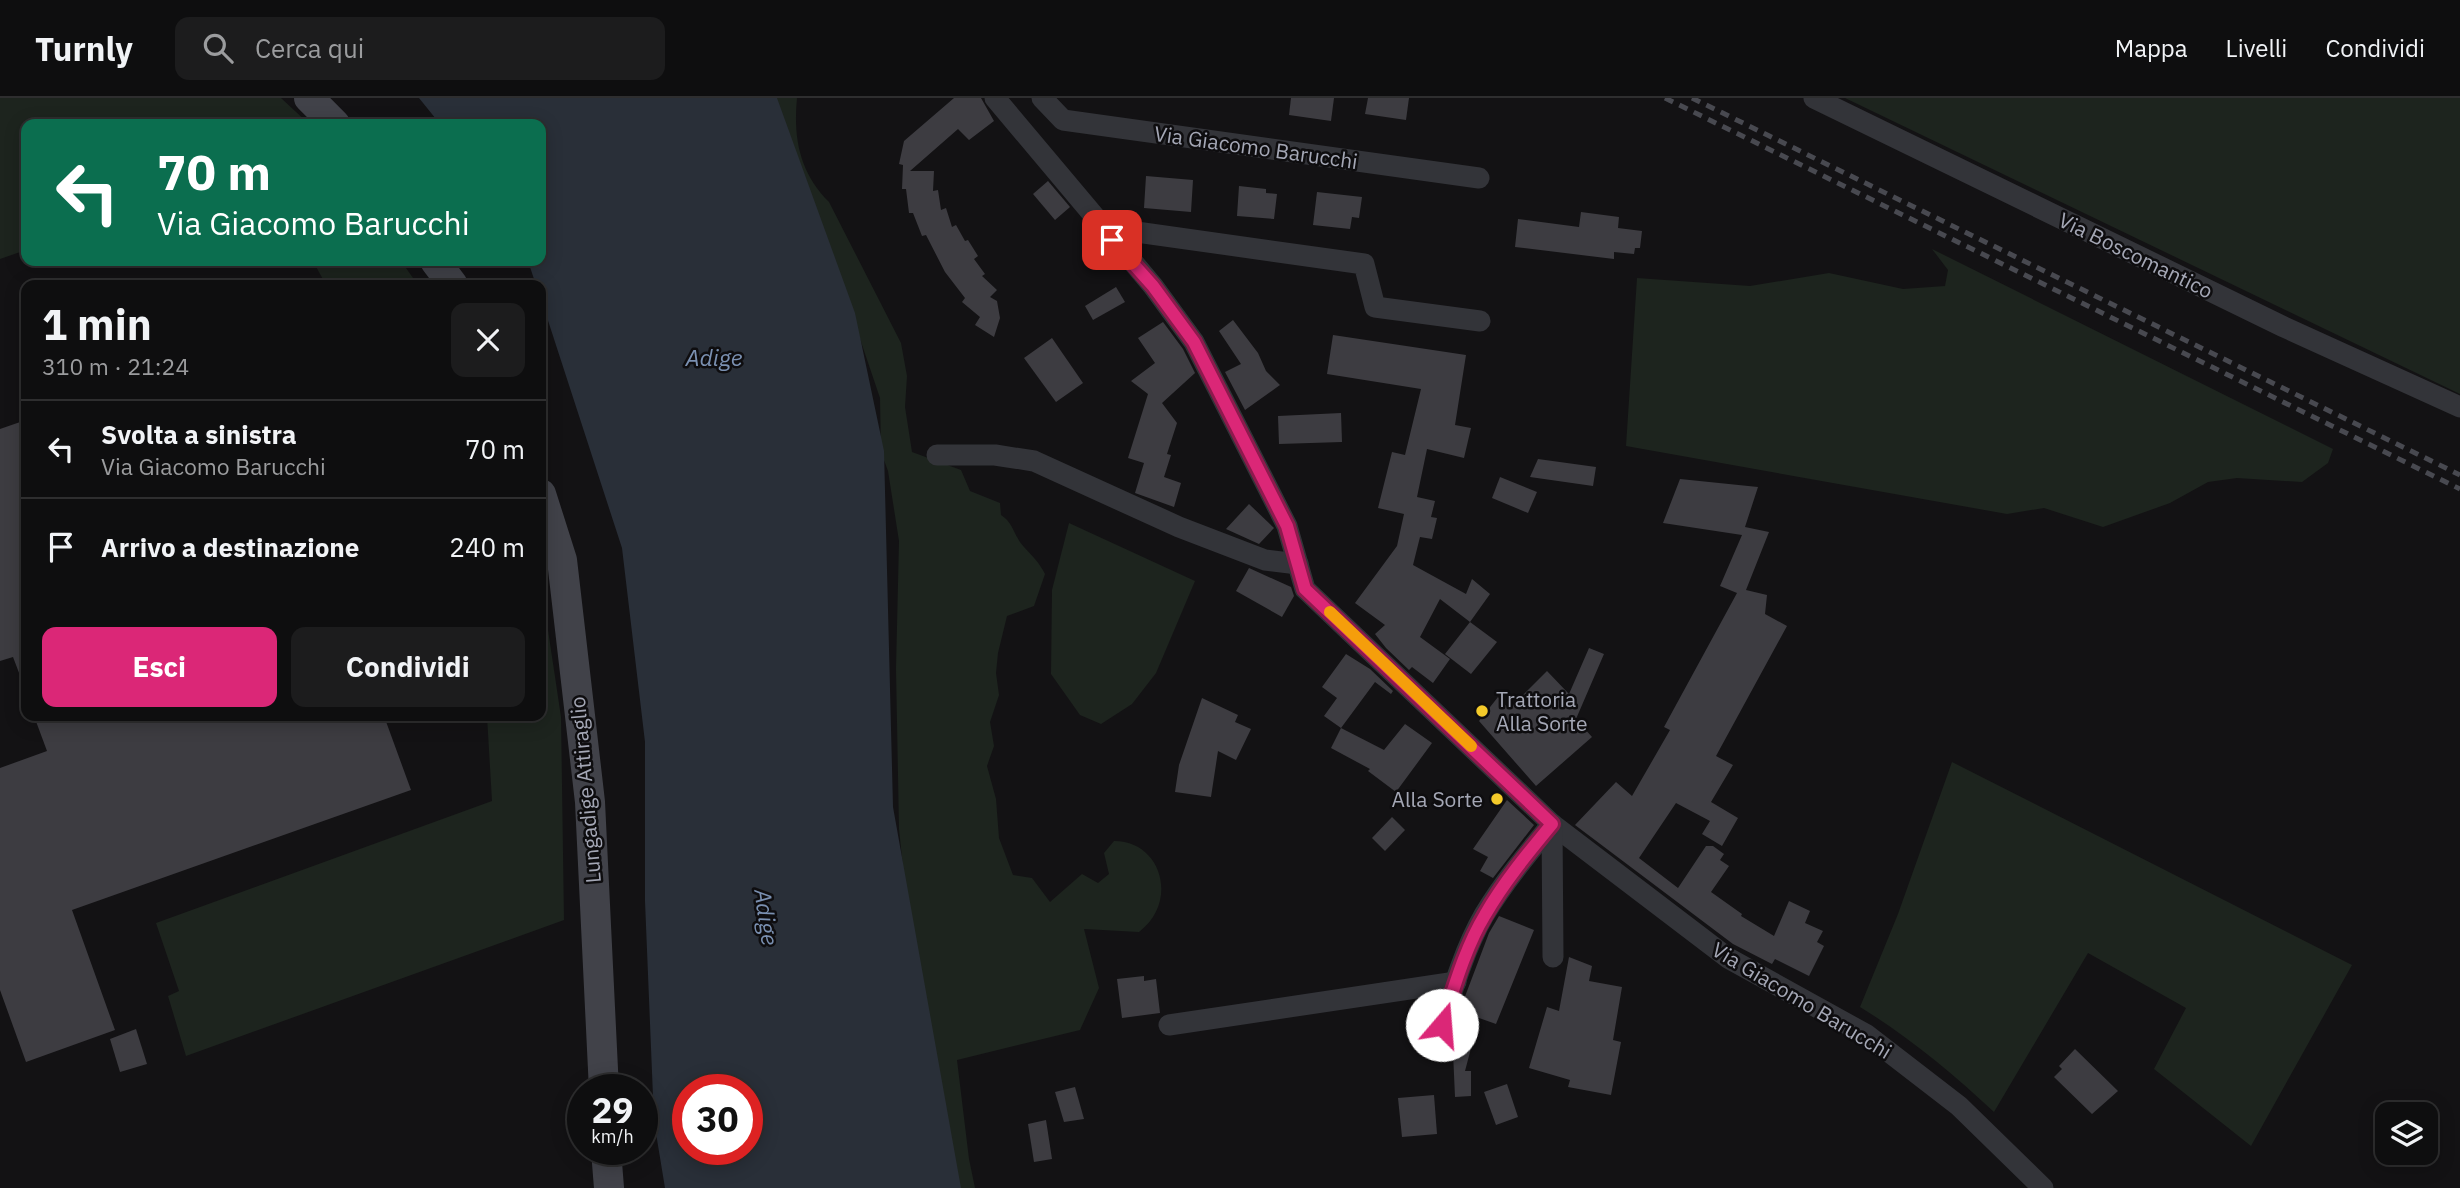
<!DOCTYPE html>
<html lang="it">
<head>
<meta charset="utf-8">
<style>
	body { margin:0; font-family:"IBM Plex Sans",sans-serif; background:#1c1c1d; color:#f1f3f6; height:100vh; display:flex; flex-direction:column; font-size:26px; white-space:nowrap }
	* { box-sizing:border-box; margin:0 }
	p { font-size:23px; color:#9b9c9e }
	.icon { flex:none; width:38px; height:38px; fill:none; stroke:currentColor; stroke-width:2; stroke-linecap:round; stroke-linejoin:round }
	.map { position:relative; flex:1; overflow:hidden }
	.sheet { position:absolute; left:21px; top:182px; width:525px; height:441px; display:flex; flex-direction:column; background:#0e0e0f; border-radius:14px; box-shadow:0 4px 18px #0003,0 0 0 2px #2e2e2f }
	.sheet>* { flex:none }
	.guide { position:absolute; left:21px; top:21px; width:525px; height:147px; border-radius:14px; box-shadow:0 4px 18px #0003,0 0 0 2px #2e2e2f; background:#0b6e4f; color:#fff; overflow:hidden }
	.buttons { position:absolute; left:2375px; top:1004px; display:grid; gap:14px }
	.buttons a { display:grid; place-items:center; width:63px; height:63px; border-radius:14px; background:#0e0e0f; box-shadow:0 4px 18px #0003,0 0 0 2px #2e2e2f; font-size:35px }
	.speed { position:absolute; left:567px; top:976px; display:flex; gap:14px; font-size:35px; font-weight:700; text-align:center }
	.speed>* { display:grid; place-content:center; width:91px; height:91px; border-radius:50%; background:#0e0e0f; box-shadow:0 4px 18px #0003,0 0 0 2px #2e2e2f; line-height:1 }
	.speed small { font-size:18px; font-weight:400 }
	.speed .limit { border:10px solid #d22; background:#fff; color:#111 }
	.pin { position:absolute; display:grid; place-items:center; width:60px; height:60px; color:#fff; margin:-30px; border-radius:14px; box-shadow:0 4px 10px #0006 }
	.me { position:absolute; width:77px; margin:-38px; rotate:18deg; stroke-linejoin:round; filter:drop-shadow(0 0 5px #0008) }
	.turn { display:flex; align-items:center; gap:24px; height:147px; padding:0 21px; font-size:32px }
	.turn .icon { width:91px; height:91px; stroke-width:2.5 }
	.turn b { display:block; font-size:49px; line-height:60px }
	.round { display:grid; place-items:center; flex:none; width:74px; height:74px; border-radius:14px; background:#1c1c1d }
	.headline { display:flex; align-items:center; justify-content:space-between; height:119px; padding:0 21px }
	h1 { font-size:42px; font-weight:700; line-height:52px }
	.button { display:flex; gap:14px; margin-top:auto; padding:14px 21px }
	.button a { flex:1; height:80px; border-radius:14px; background:#db2777; color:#fff; font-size:28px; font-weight:700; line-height:80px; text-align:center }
	.button a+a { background:#1c1c1d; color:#f1f3f6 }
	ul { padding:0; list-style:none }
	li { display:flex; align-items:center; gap:21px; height:98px; padding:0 21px; border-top:2px solid #2e2e2f }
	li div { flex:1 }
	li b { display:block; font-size:26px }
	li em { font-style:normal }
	header { display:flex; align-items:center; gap:42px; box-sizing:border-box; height:98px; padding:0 35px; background:#0e0e0f; border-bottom:2px solid #2e2e2f }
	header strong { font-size:33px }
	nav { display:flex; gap:38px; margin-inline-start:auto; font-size:24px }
	.search { width:490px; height:63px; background:#1c1c1d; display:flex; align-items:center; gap:18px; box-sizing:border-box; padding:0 24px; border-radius:14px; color:#9b9c9e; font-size:26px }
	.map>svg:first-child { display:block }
	.green { fill:#1d241e }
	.water { fill:#292f38; fill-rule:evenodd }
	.building { fill:#3d3c41 }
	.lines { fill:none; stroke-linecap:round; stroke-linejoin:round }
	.street { stroke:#333439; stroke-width:21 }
	.secondary { stroke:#414249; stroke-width:30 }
	.rail { stroke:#484950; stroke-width:5; stroke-dasharray:9 7; stroke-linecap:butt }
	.route-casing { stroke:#8e194d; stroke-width:18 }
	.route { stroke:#db2777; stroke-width:12 }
	.slow { stroke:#f59e0b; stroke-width:12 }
	.poi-dot { fill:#f4ca2a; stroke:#0e0d0f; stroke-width:2.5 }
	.labels { text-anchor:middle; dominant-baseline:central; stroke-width:5; stroke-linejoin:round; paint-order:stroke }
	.street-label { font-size:21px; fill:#a4a7b5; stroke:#0e0d0f }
	.poi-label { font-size:21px; fill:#a4a7b5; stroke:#0e0d0f; text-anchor:start }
	.water-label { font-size:23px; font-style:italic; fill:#7a90b1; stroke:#0e0d0f }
</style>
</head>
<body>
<header>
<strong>Turnly</strong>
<div class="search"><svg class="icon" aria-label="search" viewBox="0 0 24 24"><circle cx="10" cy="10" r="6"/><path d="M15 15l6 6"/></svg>Cerca qui</div>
<nav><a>Mappa</a><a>Livelli</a><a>Condividi</a></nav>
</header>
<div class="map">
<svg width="2460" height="1090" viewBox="0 0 2460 1090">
	<rect width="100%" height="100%" fill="#131214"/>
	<g class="green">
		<polygon points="0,0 281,0 309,26 26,26 26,152 0,161"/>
		<path d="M 768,0 L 797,0 C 793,41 800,75 829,104 L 901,245 L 907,278 L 905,309 L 912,354 L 961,372 L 970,393 L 1000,405 L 1001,417 C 1014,425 1014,439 1024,449 C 1033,459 1039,464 1045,476 L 1034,508 L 1007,518 L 998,555 L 996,575 L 999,597 L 990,624 L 994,648 L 987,668 L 996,701 L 999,740 L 1013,777 L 1032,780 L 1050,804 L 1082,776 L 1098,785 L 1109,776 L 1104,755 L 1114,743 C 1162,743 1179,804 1139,834 L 1084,831 L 1099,890 L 1080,932 L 957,962 L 969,1061 L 975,1090 L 959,1090 L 905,789 L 899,731 L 896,571 L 899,443 L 888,373 L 881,354 L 880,300 L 832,158 Z"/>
		<polygon points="1845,0 2460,0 2460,296"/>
		<polygon points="1932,151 2333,351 2328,365 2302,384 2237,380 2208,384 2170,405 2103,429 2044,410 2007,416 1626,348 1637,180 1750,188 1829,175 1903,191 1945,188 1948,172"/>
		<polygon points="313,163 401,163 418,187 326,187"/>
		<polygon points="1069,425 1195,483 1156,575 1132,606 1101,626 1080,617 1051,576 1052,492"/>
		<polygon points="541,485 561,619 564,822 186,958 168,898 179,893 156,825 492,703 487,618 541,618"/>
		<path d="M 1952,664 L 2352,867 L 2251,1048 L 2154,971 L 2186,910 L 2088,855 L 1994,1014 C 1952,975 1909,939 1860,909 L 1898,816 Z"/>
	</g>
	<path class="water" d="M 419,0 L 777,0 L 855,215 L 884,353 L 893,709 L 961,1090 L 665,1090 L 654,1023 L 645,803 L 645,644 L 622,450 L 541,201 L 541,187 L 536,187 L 528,163 L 541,163 L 541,26 L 440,26 ZM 688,992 L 747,992 L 747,1052 L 688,1052 Z"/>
	<g class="building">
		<polygon points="954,0 981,0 994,23 969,42 958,31 910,73 934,73 933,93 938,92 941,112 946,110 952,129 956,127 965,143 968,142 978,158 974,161 985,176 982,178 997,192 990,199 997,203 1000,220 994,239 975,227 980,219 962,204 965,200 945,174 926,137 922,138 913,115 909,115 906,91 902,91 903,67 899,66 904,43"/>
		<polygon points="1291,0 1334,0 1331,23 1289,17"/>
		<polygon points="1368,0 1409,0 1406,22 1365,16"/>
		<polygon points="1146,78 1193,82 1191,114 1144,110"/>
		<polygon points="1048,83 1070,109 1055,122 1033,96"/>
		<polygon points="1239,88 1266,91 1266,95 1277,96 1274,121 1237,118"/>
		<polygon points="1317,94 1362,99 1359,120 1352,119 1350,131 1313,127"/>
		<polygon points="1581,114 1619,119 1618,130 1642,133 1640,150 1635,150 1634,156 1614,154 1614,161 1515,149 1518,121 1579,129"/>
		<polygon points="1116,189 1125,204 1093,222 1085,208"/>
		<polygon points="1233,222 1258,255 1266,273 1280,287 1245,312 1225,274 1241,266 1219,233"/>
		<polygon points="1163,224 1183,251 1195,275 1162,305 1177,325 1167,356 1171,357 1164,379 1181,385 1174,409 1135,395 1144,365 1128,360 1148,296 1131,283 1155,265 1138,240"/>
		<polygon points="1333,237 1466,257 1455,327 1471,330 1464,360 1427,351 1417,399 1435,403 1431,419 1437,420 1432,441 1420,439 1413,467 1466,496 1472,481 1490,496 1470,524 1440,501 1420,539 1450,561 1433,585 1412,569 1409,572 1386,550 1375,536 1385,527 1355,505 1397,448 1404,416 1378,410 1392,354 1405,357 1421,291 1327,276"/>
		<polygon points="1052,240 1083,285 1056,304 1024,260"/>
		<polygon points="1341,315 1342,344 1279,346 1278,318"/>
		<polygon points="26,322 26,588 24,588 13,559 0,563 0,331"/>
		<polygon points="1538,361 1596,369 1593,388 1530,379"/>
		<polygon points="1500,379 1537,394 1528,415 1492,400"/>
		<polygon points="1680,381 1758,389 1745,429 1769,434 1746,492 1767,497 1765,516 1787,528 1716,658 1733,667 1711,704 1738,720 1722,748 1702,736 1710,723 1676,705 1639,760 1678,790 1706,748 1713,748 1724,756 1720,762 1729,768 1711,794 1742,816 1741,818 1774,838 1789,803 1810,813 1805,825 1823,833 1817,844 1824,848 1809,878 1775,861 1772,866 1733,846 1575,727 1616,684 1632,698 1670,632 1664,629 1737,495 1720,488 1742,437 1663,425"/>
		<polygon points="1249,406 1274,430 1259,446 1226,431"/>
		<polygon points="1249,470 1291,489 1294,498 1282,519 1236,493"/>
		<polygon points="1470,524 1497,544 1471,576 1445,556"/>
		<polygon points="1589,550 1604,556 1576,621 1592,639 1536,688 1479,623 1498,599 1509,611 1547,573 1569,596"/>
		<polygon points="1346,556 1370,571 1393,593 1391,596 1375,584 1341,630 1324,618 1337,600 1322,589"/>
		<polygon points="1202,600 1238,617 1235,624 1251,631 1236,662 1218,653 1211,699 1175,694 1179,667"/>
		<polygon points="34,618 384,618 411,692 72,812 115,932 26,964 0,892 0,670 47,653"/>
		<polygon points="1405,626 1432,645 1396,694 1368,673 1370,671 1331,650 1341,630 1384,652"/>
		<polygon points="1507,702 1534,727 1493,780 1480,773 1488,759 1473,751"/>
		<polygon points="1392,719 1405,732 1385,753 1372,740"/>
		<polygon points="1499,818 1534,832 1496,926 1479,920 1465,973 1471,973 1471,998 1455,999 1453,954 1458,917 1489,835"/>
		<polygon points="1569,859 1592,868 1589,883 1622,889 1613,942 1621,944 1611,997 1568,989 1570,982 1529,970 1547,909 1559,913"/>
		<polygon points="1144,878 1144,883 1156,881 1160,915 1122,920 1117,881"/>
		<polygon points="136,931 147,966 120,974 110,941"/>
		<polygon points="2075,951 2118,993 2092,1016 2054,979 2062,971 2059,968"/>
		<polygon points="1507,986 1518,1019 1496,1027 1484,994"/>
		<polygon points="1075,989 1084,1021 1064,1024 1055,994"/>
		<polygon points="1434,997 1437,1036 1402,1039 1398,1000"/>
		<polygon points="1046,1022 1052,1061 1034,1064 1028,1026"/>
	</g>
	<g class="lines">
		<g class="street">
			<polyline points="995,0 1153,188 1194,244 1287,428 1305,491 1552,726 1728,860 1867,937 1959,1008 2043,1090"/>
			<polyline points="1042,0 1063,22 1479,80"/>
			<polyline points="1814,0 2284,229 2460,309"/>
			<polyline points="1101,129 1364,166 1375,209 1480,223"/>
			<polyline points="937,357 995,357 1034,363 1179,429 1265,462 1298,466"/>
			<polyline points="1552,726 1553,859"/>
			<polyline points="1169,927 1456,884"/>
			<path d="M 1435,949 C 1449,905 1461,857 1484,817 C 1504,784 1528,755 1552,726"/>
		</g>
		<g class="secondary">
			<polyline points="309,0 335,26"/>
			<polyline points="435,163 453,187"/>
			<polyline points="541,396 562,462 590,704 604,992"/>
			<polyline points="606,1052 609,1090"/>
		</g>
		<g class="rail">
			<polyline points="1665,0 2460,391"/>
			<polyline points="1692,0 2460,377"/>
		</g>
	</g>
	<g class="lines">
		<g class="route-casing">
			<path id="route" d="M 1112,142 L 1153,188 L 1194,244 L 1287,428 L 1305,491 L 1552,726 C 1528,755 1504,784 1485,817 C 1465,850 1454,890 1442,927"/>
		</g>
		<use href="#route" class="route"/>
		<polyline class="slow" points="1330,514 1471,648"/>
	</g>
	<g class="poi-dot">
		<circle cx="1482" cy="613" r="7"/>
		<circle cx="1497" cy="701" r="7"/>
	</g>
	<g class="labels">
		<g class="street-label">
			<text transform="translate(1256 49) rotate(8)">Via Giacomo Barucchi</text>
			<text transform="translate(2136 157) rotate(26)">Via Boscomantico</text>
			<text transform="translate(585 692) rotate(-95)">Lungadige Attiraglio</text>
			<text transform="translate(1802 902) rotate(31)">Via Giacomo Barucchi</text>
		</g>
		<g class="poi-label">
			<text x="1496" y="601">Trattoria<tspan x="1496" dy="24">Alla Sorte</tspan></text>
			<text x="1483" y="701" text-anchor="end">Alla Sorte</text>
		</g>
		<g class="water-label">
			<text x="714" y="259">Adige</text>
			<text transform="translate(767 819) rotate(82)">Adige</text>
		</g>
	</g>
</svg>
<div class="buttons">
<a><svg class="icon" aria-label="layers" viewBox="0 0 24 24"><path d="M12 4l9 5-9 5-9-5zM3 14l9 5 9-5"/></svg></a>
</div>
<div class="speed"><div>29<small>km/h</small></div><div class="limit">30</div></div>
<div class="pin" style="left:1112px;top:142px;background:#d93025"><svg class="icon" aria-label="arrive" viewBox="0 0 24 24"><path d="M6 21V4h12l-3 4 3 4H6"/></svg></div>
<svg class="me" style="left:1442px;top:927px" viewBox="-20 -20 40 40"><circle r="19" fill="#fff"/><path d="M0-13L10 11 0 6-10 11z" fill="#db2777"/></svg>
<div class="guide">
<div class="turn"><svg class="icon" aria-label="left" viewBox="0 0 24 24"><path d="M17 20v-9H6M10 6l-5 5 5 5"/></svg><div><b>70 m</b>Via Giacomo Barucchi</div></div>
</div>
<section class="sheet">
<div class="headline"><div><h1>1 min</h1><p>310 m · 21:24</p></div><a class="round"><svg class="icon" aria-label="close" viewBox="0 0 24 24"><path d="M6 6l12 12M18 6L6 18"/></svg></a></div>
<ul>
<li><svg class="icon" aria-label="left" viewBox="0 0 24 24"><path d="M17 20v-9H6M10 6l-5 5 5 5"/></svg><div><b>Svolta a sinistra</b><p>Via Giacomo Barucchi</p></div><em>70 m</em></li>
<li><svg class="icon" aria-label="arrive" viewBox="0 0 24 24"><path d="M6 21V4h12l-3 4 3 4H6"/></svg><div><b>Arrivo a destinazione</b></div><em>240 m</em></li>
</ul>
<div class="button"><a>Esci</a><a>Condividi</a></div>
</section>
</div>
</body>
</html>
